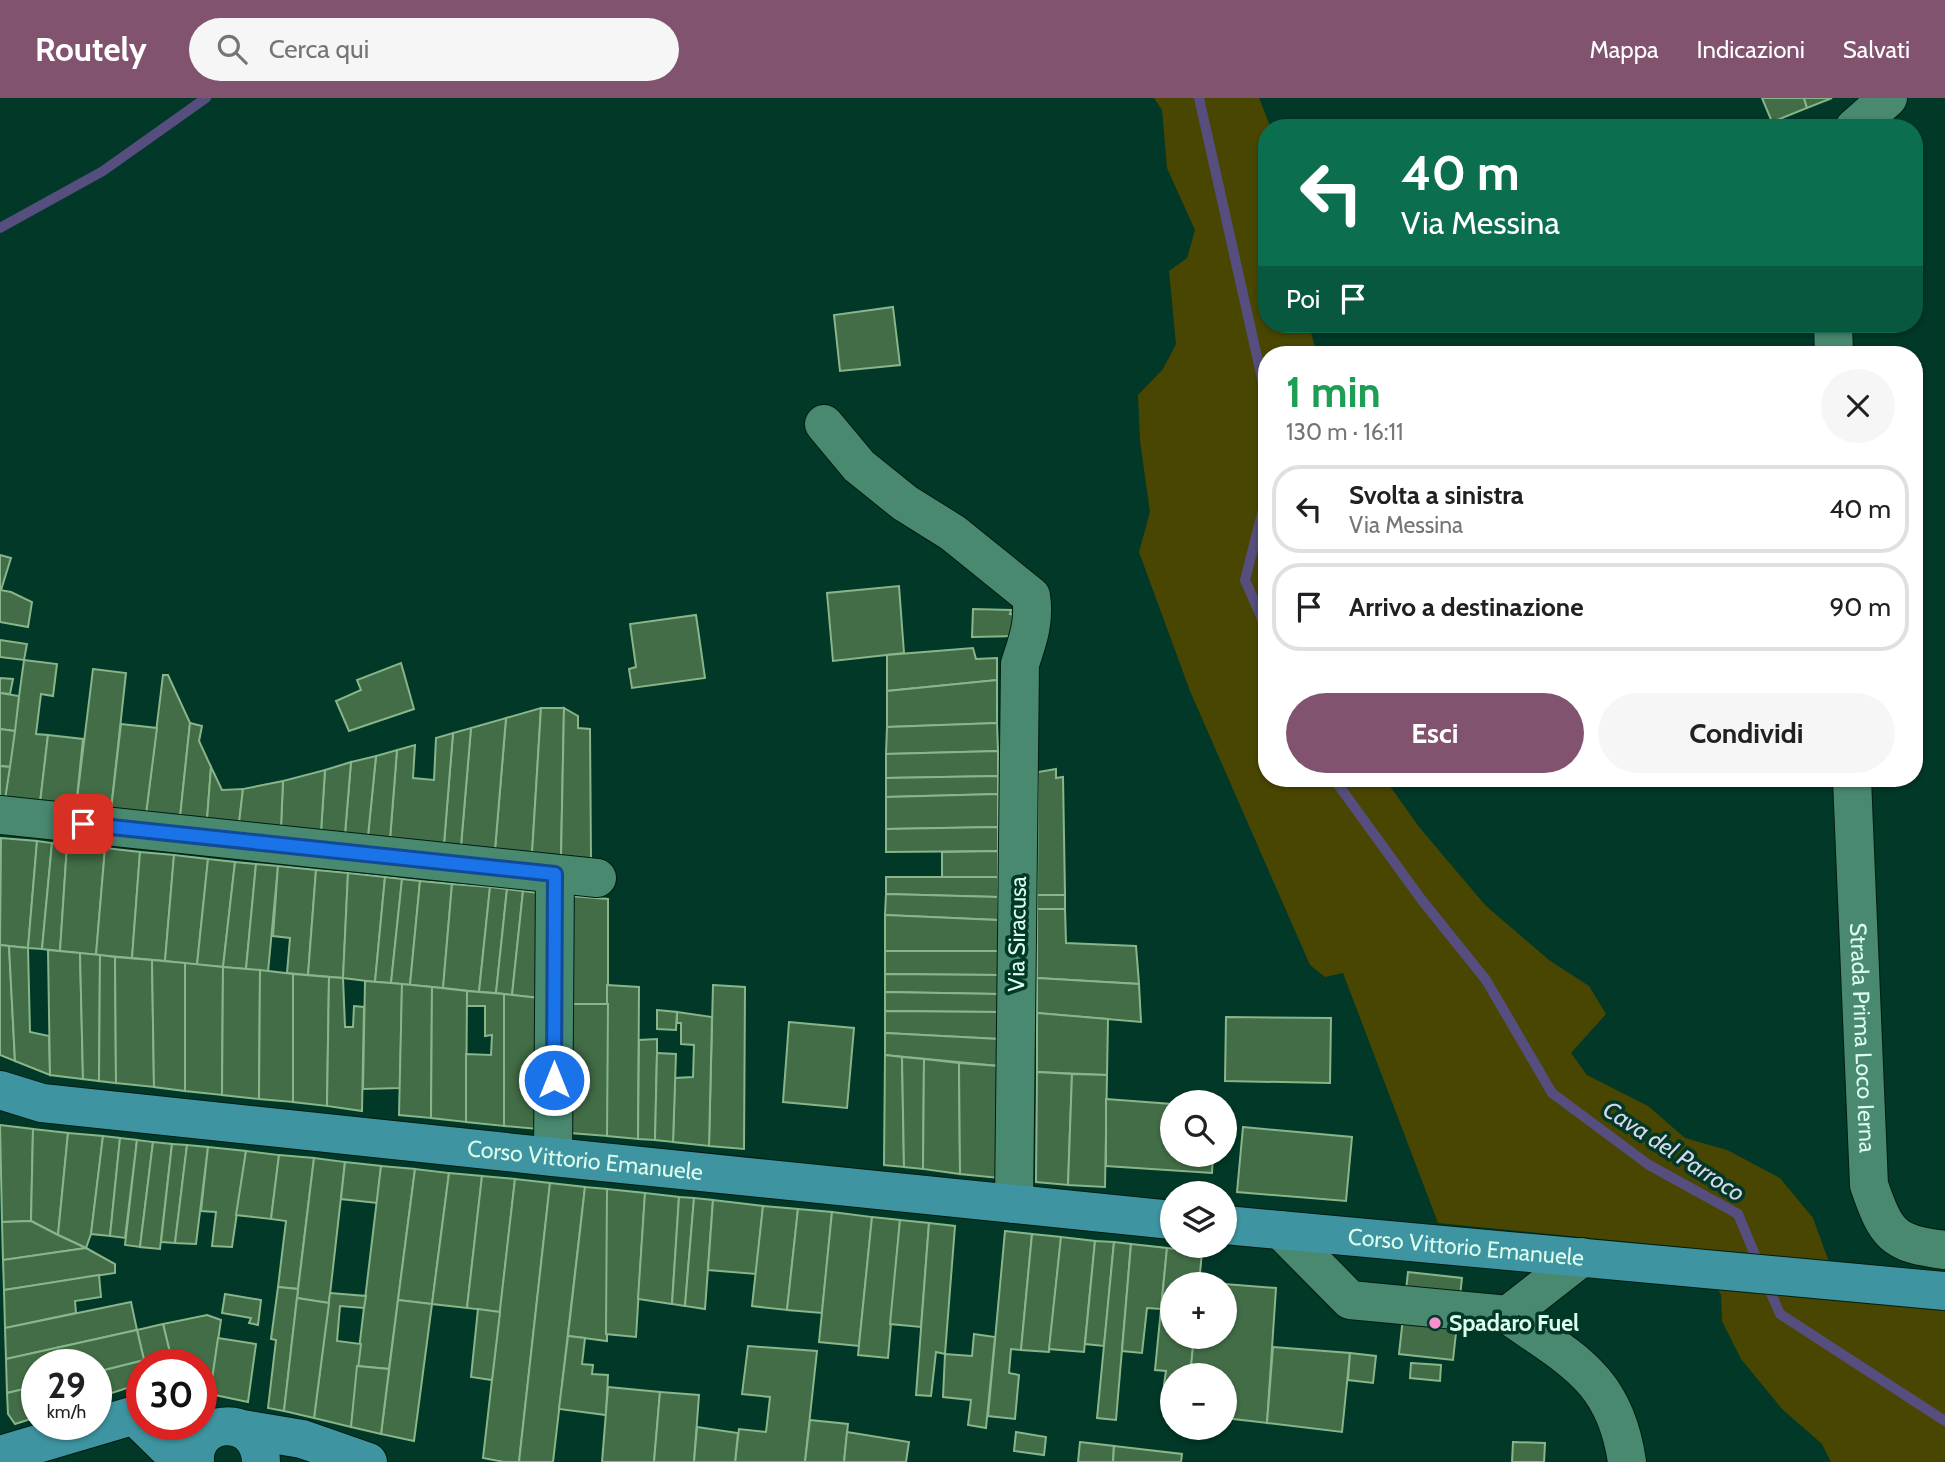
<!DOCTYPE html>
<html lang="it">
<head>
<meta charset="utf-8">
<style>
	body { margin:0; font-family:Cabin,sans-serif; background:#f6f6f6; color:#202124; height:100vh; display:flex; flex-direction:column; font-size:26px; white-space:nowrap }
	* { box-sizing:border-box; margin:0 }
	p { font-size:23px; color:#757577 }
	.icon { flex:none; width:38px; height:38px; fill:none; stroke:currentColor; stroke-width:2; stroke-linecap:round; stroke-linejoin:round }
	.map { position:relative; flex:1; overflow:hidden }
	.panel { position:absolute; left:1258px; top:248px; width:665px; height:441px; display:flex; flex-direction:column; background:#fff; border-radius:28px; box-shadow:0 2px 5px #0004 }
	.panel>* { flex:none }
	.guide { position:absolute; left:1258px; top:21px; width:665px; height:214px; border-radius:28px; box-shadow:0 2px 5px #0004; background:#0b6e4f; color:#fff; overflow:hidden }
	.buttons { position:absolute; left:1160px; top:992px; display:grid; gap:14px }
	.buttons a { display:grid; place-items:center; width:77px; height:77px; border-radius:50%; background:#fff; box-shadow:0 2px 5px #0004; font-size:35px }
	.speed { position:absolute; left:21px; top:1251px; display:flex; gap:14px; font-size:35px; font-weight:700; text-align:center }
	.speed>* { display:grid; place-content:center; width:91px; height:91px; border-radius:50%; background:#fff; box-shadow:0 2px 5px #0004; line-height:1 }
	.speed small { font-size:18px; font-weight:400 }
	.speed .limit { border:10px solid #d22; background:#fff; color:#111 }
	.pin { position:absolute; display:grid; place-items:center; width:60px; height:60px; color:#fff; margin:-30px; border-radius:14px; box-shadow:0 4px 10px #0006 }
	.me { position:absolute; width:77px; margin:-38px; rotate:0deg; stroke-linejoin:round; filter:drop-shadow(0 0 5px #0008) }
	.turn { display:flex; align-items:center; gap:24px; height:147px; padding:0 28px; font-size:32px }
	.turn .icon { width:91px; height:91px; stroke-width:2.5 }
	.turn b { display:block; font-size:49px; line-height:60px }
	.then { display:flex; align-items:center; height:66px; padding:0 28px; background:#0003; gap:14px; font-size:26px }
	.round { display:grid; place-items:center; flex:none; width:74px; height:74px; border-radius:37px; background:#f6f6f6 }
	.summary { display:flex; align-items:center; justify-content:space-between; height:119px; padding:0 28px }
	h1 { font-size:42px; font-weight:800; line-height:52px; color:#1e9e55 }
	.cta { display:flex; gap:14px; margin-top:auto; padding:14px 28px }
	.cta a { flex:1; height:80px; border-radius:42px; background:#81536f; color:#fff; font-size:28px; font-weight:800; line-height:80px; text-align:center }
	.cta a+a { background:#f6f6f6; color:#202124 }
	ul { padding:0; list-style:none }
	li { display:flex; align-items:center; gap:21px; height:88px; margin:0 14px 10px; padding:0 14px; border:4px solid #e0e0e0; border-radius:28px }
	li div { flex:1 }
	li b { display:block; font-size:26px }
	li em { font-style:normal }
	header { display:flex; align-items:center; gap:42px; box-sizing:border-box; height:98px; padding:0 35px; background:#81536f; color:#fff }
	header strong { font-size:33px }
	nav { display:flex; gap:38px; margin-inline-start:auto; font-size:24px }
	.search { width:490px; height:63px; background:#f6f6f6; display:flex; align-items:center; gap:18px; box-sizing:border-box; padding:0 24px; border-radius:38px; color:#757577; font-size:26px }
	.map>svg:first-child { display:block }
	.green { fill:#494602 }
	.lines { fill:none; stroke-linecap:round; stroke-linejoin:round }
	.stream { stroke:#554e7e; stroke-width:10 }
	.building { fill:#426d46; stroke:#88b58a; stroke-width:2 }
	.minor-casing { stroke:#001d12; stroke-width:40 }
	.major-casing { stroke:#001d12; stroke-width:40 }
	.minor { stroke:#498970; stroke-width:38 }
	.major { stroke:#3e95a1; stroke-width:38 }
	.route-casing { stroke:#114b97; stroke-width:18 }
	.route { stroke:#1a73e8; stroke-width:12 }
	.poi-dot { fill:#f890cb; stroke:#013827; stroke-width:2.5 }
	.labels { text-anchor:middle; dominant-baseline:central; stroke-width:7; stroke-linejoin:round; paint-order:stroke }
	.street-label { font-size:23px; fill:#dcfced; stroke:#013827 }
	.poi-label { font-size:23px; font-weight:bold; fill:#dcfced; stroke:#013827; text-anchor:start }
	.water-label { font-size:24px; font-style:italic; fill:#d7d7ed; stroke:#013827 }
</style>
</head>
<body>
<header>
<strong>Routely</strong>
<div class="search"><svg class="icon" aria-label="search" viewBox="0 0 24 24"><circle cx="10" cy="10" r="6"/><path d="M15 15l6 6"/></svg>Cerca qui</div>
<nav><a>Mappa</a><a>Indicazioni</a><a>Salvati</a></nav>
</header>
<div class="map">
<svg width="1945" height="1364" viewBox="0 0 1945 1364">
	<rect width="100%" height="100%" fill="#013827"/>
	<polygon class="green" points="1154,0 1259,0 1271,30 1267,30 1267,226 1309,226 1314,246 1320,257 1267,257 1267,681 1385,681 1419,729 1486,808 1549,862 1589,888 1606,916 1571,955 1587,977 1648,1008 1685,1040 1727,1052 1780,1080 1813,1120 1842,1200 1945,1210 1945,1362 1943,1364 1831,1364 1822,1346 1782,1311 1741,1261 1722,1223 1721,1197 1717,1189 1691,1150 1438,1125 1343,875 1325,879 1310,867 1190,593 1139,454 1150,414 1140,343 1138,297 1163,271 1176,246 1169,173 1187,160 1195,132 1167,70 1162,12"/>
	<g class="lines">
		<g class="stream">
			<polyline points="1199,0 1267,303"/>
			<polyline points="0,130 103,73 206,0"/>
			<polyline points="1267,396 1245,482 1267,532"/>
			<polyline points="1334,681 1421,801 1486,882 1552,995 1649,1067 1738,1116 1760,1169"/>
			<polyline points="1766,1184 1780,1216 1945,1323"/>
		</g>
	</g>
	<g class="building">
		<polygon points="1762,0 1804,0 1807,10 1772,24"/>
		<polygon points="1804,0 1832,0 1807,10"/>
		<polygon points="893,209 900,267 840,273 834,217"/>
		<polygon points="0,457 11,460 1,492 0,492"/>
		<polygon points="899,488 904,555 833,563 827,495"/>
		<polygon points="0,492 11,494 32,504 28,529 0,524"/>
		<polygon points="973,511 1011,512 1010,516 1020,517 1020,538 972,539"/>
		<polygon points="696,517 705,580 632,590 629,571 636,569 630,526"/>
		<polygon points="0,542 27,546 24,562 0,559"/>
		<polygon points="973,550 976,561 997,560 997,582 887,593 887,557"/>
		<polygon points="24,562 57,566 53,598 41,596 36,636 48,637 40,705 5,701"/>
		<polygon points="401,565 414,611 349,633 336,603 361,592 357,582"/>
		<polygon points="93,571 126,575 111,712 76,709"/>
		<polygon points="163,577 168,577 190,625 180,719 146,716"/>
		<polygon points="0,580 13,581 10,596 0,595"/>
		<polygon points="997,582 997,625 887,629 887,593"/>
		<polygon points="0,595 19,598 15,633 0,631"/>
		<polygon points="541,610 532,756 495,752 506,620"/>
		<polygon points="541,610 564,610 561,759 532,756"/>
		<polygon points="564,610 578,618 578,630 590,631 591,763 561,759"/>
		<polygon points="506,620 495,752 461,748 471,630"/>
		<polygon points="190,625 202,628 199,643 211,669 207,722 180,719"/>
		<polygon points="997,625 998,653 886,656 887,629"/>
		<polygon points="121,626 157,630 146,716 111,712"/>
		<polygon points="471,630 461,748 444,746 453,635"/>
		<polygon points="0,631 15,633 10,669 0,668"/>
		<polygon points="453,635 444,746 390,741 397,652 415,647 413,680 434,682 436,640"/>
		<polygon points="48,637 83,641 76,709 40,705"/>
		<polygon points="397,652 390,741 368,738 376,658"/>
		<polygon points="998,653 998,678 886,680 886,656"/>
		<polygon points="376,658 368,738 345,736 351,664"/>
		<polygon points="351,664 345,736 321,734 325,672"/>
		<polygon points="0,668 10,669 5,701 0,701"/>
		<polygon points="211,669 222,692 243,691 239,725 207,722"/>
		<polygon points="1056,671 1056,680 1063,679 1065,797 1037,797 1038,674"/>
		<polygon points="325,672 321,734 281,729 283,683"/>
		<polygon points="998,678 998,696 886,699 886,680"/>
		<polygon points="283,683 281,729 239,725 243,691"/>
		<polygon points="998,696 998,729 886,731 886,699"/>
		<polygon points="998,729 998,753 886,754 886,731"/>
		<polygon points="1,740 37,743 28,850 0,847"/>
		<polygon points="37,743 52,745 42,851 28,850"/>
		<polygon points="52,745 67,747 60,853 42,851"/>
		<polygon points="67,747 105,750 96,857 60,853"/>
		<polygon points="105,750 140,754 132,860 96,857"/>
		<polygon points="998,753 998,779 942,780 942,754"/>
		<polygon points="140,754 174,757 165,863 132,860"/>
		<polygon points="174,757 208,761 197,867 165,863"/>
		<polygon points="208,761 235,764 223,869 197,867"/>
		<polygon points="235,764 256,766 246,871 223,869"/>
		<polygon points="256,766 278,768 268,874 246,871"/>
		<polygon points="278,768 316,772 308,877 287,875 290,840 273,838"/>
		<polygon points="316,772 348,775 343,880 308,877"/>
		<polygon points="348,775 385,779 375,884 343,880"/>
		<polygon points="385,779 402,781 391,885 375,884"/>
		<polygon points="886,779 998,779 998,799 886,796"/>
		<polygon points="402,781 420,783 410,887 391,885"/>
		<polygon points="420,783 452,786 443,890 410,887"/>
		<polygon points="452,786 490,789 479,894 443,890"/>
		<polygon points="490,789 507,791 496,895 479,894"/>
		<polygon points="507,791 523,793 512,897 496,895"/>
		<polygon points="523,793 540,795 539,900 512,897"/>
		<polygon points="886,796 998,799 998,822 885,817"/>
		<rect x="1037" y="797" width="28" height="14"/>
		<polygon points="571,798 608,801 608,906 570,906"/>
		<polygon points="1037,811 1065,811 1066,845 1136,848 1139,886 1037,880"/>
		<polygon points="885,817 998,822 998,853 885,853"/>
		<polygon points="0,847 9,848 15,963 0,957"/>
		<polygon points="9,848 28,850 30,934 49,938 50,977 15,963"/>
		<polygon points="48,852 80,855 83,981 50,977"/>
		<polygon points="885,853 998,853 999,877 885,876"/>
		<polygon points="80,855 100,857 99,983 83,981"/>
		<polygon points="100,857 115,859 116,985 99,983"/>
		<polygon points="115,859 152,862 154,989 116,985"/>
		<polygon points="152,862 185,865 185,993 154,989"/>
		<polygon points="185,865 223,869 222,997 185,993"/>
		<polygon points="223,869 260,872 259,1001 222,997"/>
		<polygon points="260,872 293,876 293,1004 259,1001"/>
		<polygon points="293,876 329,879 327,1008 293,1004"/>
		<polygon points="885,876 999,877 999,896 885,894"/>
		<polygon points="329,879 343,880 345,929 353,929 354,908 364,909 362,1013 327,1008"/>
		<polygon points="1037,880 1139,886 1141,924 1037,915"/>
		<polygon points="365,883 402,886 400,990 363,991"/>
		<polygon points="402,886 432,889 431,1020 399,1017"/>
		<polygon points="607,887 639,889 638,1041 607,1038"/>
		<polygon points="713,887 745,889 744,1051 709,1048"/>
		<polygon points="432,889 467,893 466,1024 431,1020"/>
		<polygon points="467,893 504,896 504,1028 466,1024 466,956 491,957 492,937 485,938 485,908 467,908"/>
		<polygon points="885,894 999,896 999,914 885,913"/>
		<polygon points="504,896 539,900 538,1031 504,1028"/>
		<polygon points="570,906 608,906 607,1038 570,1035"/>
		<polygon points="657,912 677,914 676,932 657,931"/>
		<polygon points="885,913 999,914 999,941 885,935"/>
		<polygon points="677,914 712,919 709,1048 673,1044 675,980 693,979 694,947 681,946 681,925 677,925"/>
		<polygon points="1037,915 1108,921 1107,977 1037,974"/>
		<polygon points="1226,919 1331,920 1330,985 1225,983"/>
		<polygon points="789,924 854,930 847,1010 783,1004"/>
		<polygon points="885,935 999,941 999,968 885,957"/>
		<polygon points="657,941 657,955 655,1042 638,1041 639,942"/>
		<polygon points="657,955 676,956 673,1044 655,1042"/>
		<polygon points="885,957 902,959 904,1069 884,1067"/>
		<polygon points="902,959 924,961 923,1071 904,1069"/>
		<polygon points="924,961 959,965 960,1076 923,1071"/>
		<polygon points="959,965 999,968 999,1080 960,1076"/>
		<polygon points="1037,974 1072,976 1068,1087 1036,1084"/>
		<polygon points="1072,976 1107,977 1105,1089 1068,1087"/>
		<polygon points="1106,1001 1172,1006 1172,1057 1213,1057 1212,1075 1106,1068"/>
		<polygon points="0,1027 33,1031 31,1123 2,1124"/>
		<polygon points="1243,1029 1352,1039 1346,1103 1237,1094"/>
		<polygon points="33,1031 68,1035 58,1137 31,1123"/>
		<polygon points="68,1035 103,1038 91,1136 86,1150 58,1137"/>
		<polygon points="103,1038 120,1040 110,1138 91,1136"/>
		<polygon points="120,1040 137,1042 125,1140 110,1138"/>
		<polygon points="137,1042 153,1044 140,1149 125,1147"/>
		<polygon points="153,1044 172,1046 160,1151 140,1149"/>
		<polygon points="172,1046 187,1047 175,1145 161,1144"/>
		<polygon points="187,1047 208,1049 196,1146 175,1145"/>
		<polygon points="208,1049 246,1053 232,1149 212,1148 216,1114 201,1113"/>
		<polygon points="246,1053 279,1057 271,1121 236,1117"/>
		<polygon points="279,1057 314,1060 298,1191 278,1189 286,1123 271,1121"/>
		<polygon points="314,1060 345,1064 329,1205 297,1200"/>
		<polygon points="345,1064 381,1068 377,1105 341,1101"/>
		<polygon points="381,1068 415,1071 389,1271 357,1268"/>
		<polygon points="415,1071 449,1075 432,1206 398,1202"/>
		<polygon points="449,1075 482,1078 467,1210 432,1206"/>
		<polygon points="482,1078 515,1081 500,1214 467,1210"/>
		<polygon points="515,1081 550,1085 519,1364 504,1364 483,1360"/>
		<polygon points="550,1085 585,1089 553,1364 519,1364"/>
		<polygon points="585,1089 607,1091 607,1243 568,1238"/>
		<polygon points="607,1091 645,1095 636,1239 606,1236"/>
		<polygon points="645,1095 679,1099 672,1206 638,1201"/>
		<polygon points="679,1099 694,1100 685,1208 672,1206"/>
		<polygon points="694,1100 713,1102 705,1211 685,1208"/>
		<polygon points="713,1102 763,1108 756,1176 708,1172"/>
		<polygon points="763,1108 798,1111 787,1212 752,1208"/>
		<polygon points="798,1111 832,1114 822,1215 787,1212"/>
		<polygon points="832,1114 872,1119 859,1248 819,1244"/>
		<polygon points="872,1119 900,1122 888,1260 858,1257"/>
		<polygon points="900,1122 929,1125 921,1229 890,1226"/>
		<polygon points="31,1123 58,1137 86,1150 3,1162 2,1124"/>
		<polygon points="929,1125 955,1128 945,1256 936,1254 931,1298 916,1297"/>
		<polygon points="1005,1133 1032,1136 1021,1252 1011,1251 1009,1275 1019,1277 1015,1321 988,1318"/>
		<polygon points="1032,1136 1061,1139 1049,1254 1021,1252"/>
		<polygon points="1061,1139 1095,1143 1084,1254 1049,1251"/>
		<polygon points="1095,1143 1114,1144 1104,1248 1085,1246"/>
		<polygon points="1114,1144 1131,1146 1116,1322 1097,1320"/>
		<polygon points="1131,1146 1167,1150 1161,1211 1147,1210 1142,1255 1122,1253"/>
		<polygon points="86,1150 115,1166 115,1175 4,1192 3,1162"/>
		<polygon points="1167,1150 1202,1154 1199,1186 1172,1186 1172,1239 1194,1239 1190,1278 1172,1278 1172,1288 1164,1287 1166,1273 1155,1272"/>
		<polygon points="1408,1174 1462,1180 1453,1262 1399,1256"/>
		<polygon points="99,1177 101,1199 75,1203 76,1215 5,1230 4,1192"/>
		<polygon points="1199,1184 1276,1190 1267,1325 1225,1320 1225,1278 1190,1278 1194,1239 1225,1239 1225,1186 1199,1186"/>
		<polygon points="278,1189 298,1191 284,1313 268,1310 276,1242 271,1241"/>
		<polygon points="330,1195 366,1198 364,1210 340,1208 337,1243 361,1246 351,1329 314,1320"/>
		<polygon points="225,1196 261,1202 258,1227 249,1225 251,1220 222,1215"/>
		<polygon points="297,1200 329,1205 314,1320 284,1313"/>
		<polygon points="398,1202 432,1206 414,1343 381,1336"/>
		<polygon points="131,1204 137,1232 6,1261 5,1230"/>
		<polygon points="478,1211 500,1214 492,1282 471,1279"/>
		<polygon points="207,1217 221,1222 210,1296 201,1294 201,1267 173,1267 163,1226"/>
		<polygon points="163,1226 173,1267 142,1267 142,1285 100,1299 96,1274 144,1262 137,1232"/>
		<polygon points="137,1232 144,1262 96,1274 96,1267 37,1267 37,1288 7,1295 6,1261"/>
		<polygon points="974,1236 995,1239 986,1330 968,1327 971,1302 943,1299 945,1256 972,1258"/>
		<polygon points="568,1238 585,1240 582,1266 593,1267 592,1276 608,1277 606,1317 559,1311"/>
		<polygon points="218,1240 256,1246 248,1304 210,1296"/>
		<polygon points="748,1248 817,1253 805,1364 735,1364 739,1331 766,1334 770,1299 742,1296"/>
		<polygon points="1273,1249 1350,1255 1342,1334 1267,1325"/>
		<polygon points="1350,1255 1376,1258 1373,1285 1348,1282"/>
		<polygon points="1411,1265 1441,1267 1440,1283 1410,1280"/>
		<polygon points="357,1268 389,1271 381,1336 351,1329"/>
		<polygon points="37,1288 37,1319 15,1326 8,1316 7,1295"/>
		<polygon points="608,1289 660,1294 654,1364 602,1364"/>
		<polygon points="660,1294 699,1297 694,1364 654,1364"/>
		<polygon points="810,1322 848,1326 844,1364 805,1364"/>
		<polygon points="697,1329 738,1335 735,1364 694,1364"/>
		<polygon points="847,1334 909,1344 906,1364 844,1364"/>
		<polygon points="1016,1334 1046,1339 1044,1357 1014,1353"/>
		<polygon points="1080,1344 1114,1348 1113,1364 1078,1364"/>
		<polygon points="1513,1344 1545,1345 1544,1364 1512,1364"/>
		<polygon points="1114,1348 1182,1356 1181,1364 1113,1364"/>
	</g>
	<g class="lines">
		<g class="minor-casing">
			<g id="minor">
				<polyline points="1854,30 1888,0"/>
				<polyline points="1833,226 1834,257"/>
				<path d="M 824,326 L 859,368 L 905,405 L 953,435 L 1031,498 C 1035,523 1028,542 1020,566 L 1014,1106"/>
				<path id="s1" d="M 1852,681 L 1869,1087 C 1886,1136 1892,1146 1945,1152"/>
				<polyline points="0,717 597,780"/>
				<polyline points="553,1059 555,776"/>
				<polyline points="1281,1132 1350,1202 1508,1217 1582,1159"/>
				<path d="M 1508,1217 C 1572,1262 1615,1280 1627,1364"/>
			</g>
		</g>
		<g class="major-casing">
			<g id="major">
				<path id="s2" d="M 0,992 L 42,1005 L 553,1059 L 1172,1122"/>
				<path id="s3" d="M 1225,1127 L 1945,1193"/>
				<polyline points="143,1326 182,1364"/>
				<polyline points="242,1331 302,1341 368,1364"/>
				<polyline points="0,1357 142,1315"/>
				<path d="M 195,1364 C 192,1318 260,1315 261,1364"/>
			</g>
		</g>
		<use href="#minor" class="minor"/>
		<use href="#major" class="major"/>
	</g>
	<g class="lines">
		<g class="route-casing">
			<polyline id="route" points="83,726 555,776 554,982"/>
		</g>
		<use href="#route" class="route"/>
	</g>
	<circle class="poi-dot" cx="1435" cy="1225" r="7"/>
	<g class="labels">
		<g class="street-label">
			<text transform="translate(1017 836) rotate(-89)">Via Siracusa</text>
			<text stroke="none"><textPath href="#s1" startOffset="259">Strada Prima Loco Ierna</textPath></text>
			<text stroke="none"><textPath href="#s2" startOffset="590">Corso Vittorio Emanuele</textPath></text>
			<text stroke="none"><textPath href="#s3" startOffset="242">Corso Vittorio Emanuele</textPath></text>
		</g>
		<g class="poi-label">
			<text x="1449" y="1225">Spadaro Fuel</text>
		</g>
		<g class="water-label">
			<text transform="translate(1674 1053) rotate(33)">Cava del Parroco</text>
		</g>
	</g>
</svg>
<div class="buttons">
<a><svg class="icon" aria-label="search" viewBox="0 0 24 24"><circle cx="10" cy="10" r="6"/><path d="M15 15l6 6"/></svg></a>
<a><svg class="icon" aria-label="layers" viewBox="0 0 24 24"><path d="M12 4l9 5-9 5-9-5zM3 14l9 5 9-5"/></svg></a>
<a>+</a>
<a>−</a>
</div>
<div class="speed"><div>29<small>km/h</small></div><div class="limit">30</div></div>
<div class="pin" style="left:83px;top:726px;background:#d93025"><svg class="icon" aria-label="arrive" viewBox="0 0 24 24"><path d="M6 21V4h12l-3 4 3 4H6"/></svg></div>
<svg class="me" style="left:554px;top:982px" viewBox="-20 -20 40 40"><circle r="17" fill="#1a73e8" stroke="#fff" stroke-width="3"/><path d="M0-11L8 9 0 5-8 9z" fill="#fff"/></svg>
<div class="guide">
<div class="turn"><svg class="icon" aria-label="left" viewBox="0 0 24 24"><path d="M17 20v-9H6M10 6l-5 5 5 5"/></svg><div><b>40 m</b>Via Messina</div></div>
<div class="then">Poi<svg class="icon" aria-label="arrive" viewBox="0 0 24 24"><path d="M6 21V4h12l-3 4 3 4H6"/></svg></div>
</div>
<section class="panel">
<div class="summary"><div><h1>1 min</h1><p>130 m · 16:11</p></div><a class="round"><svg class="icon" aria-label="close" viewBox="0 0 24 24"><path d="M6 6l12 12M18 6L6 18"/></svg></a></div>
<ul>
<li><svg class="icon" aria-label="left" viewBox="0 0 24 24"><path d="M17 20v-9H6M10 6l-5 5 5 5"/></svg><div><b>Svolta a sinistra</b><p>Via Messina</p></div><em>40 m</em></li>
<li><svg class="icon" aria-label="arrive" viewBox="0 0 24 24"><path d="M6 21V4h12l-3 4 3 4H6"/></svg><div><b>Arrivo a destinazione</b></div><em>90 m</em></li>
</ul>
<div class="cta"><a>Esci</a><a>Condividi</a></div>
</section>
</div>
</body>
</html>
